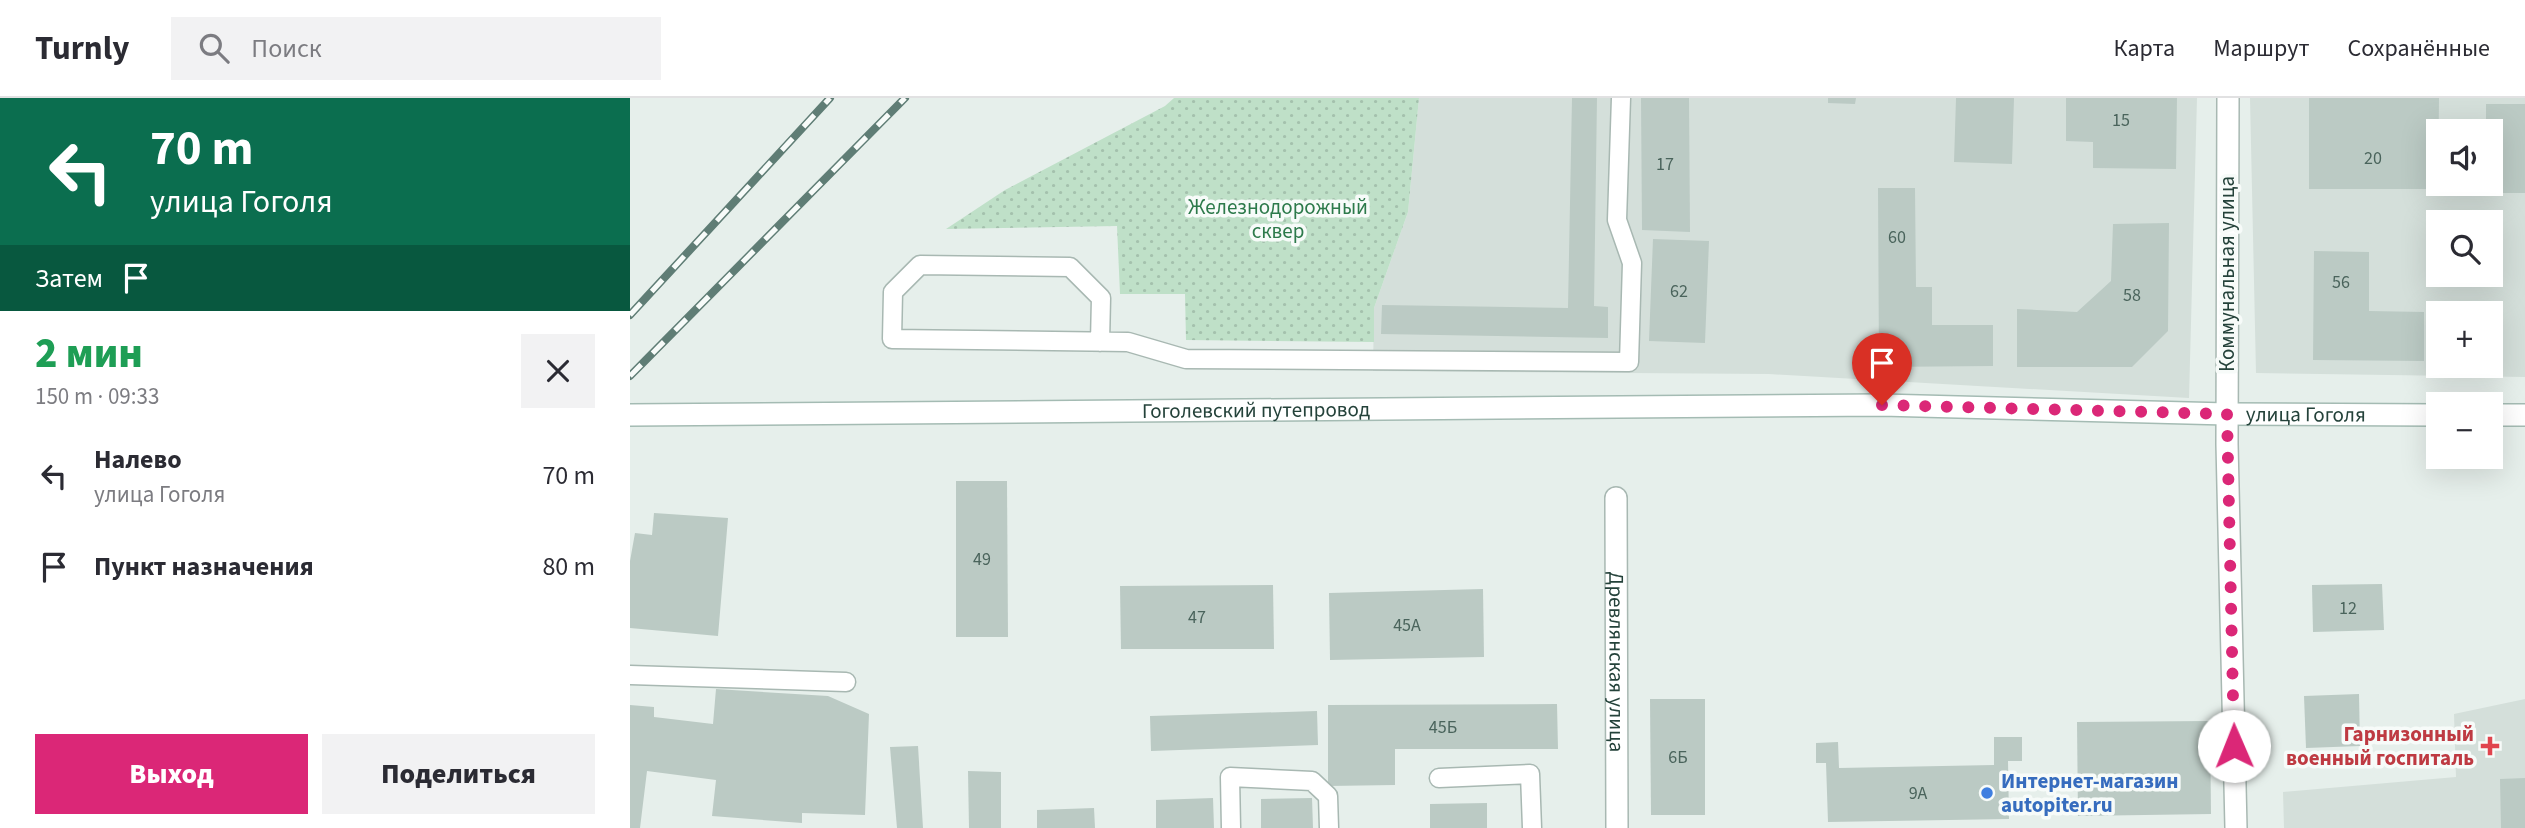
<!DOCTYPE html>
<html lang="ru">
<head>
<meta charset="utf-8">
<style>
	body { margin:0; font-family:"Source Sans 3",sans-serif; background:#f2f2f3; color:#2b2b33; height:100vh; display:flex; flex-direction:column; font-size:26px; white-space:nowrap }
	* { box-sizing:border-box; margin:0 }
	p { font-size:23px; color:#7c7c81 }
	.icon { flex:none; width:38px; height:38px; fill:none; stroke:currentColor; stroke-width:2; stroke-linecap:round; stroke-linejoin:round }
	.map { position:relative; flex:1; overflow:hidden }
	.sheet { display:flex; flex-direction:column; background:#fff; width:630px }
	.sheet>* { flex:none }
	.banner { background:#0b6e4f; color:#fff; overflow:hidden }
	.tools { position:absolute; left:1796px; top:21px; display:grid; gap:14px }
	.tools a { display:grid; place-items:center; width:77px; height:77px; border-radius:0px; background:#fff; box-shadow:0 7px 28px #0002; font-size:35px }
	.pin { position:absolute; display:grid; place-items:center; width:60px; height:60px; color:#fff; margin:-72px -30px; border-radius:50% 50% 50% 0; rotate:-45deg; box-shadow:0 0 7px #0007 }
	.pin .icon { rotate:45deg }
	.me { position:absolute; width:77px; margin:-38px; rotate:359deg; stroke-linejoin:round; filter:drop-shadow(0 0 5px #0008) }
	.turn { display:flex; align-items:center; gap:24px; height:147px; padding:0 35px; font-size:32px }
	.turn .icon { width:91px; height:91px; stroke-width:2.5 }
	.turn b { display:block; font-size:49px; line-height:60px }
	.then { display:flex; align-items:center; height:66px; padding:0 35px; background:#0003; gap:14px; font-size:26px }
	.round { display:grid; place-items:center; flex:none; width:74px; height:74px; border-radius:0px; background:#f2f2f3 }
	.summary { display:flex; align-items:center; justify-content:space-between; height:119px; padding:0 35px }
	h1 { font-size:42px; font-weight:800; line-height:52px; color:#1e9e55 }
	.button { display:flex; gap:14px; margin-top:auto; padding:14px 35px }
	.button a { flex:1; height:80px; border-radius:0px; background:#db2777; color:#fff; font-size:28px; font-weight:800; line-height:80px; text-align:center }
	.button a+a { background:#f2f2f3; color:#2b2b33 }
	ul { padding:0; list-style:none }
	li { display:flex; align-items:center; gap:21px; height:91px; padding:0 35px }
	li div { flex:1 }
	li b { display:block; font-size:26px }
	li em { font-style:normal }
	header { display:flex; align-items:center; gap:42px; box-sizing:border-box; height:98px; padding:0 35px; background:#fff; border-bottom:2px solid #e1e1e2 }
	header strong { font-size:33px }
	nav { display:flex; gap:38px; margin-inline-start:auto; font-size:24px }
	.search { width:490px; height:63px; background:#f2f2f3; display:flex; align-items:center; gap:18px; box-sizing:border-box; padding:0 24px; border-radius:0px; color:#7c7c81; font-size:26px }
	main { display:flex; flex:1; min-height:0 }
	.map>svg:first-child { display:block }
	.built { fill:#d4dfda; fill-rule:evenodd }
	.park { fill:url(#park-dots) }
	.building { fill:#bbcac4 }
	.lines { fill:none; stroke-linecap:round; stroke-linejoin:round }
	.lane-casing { stroke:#a8b8b2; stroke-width:21 }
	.street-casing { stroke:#a8b8b2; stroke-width:24 }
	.secondary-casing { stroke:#a4bbb3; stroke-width:24 }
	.lane { stroke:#fff; stroke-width:18 }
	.street { stroke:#fff; stroke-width:21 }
	.secondary { stroke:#fff; stroke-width:21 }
	.rail-casing { stroke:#5f7d75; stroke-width:8 }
	.rail { stroke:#f7fbf9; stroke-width:5; stroke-dasharray:16; stroke-linecap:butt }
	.route { stroke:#db2777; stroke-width:12; stroke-dasharray:0 21.6 }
	.health-dot { fill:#e0444e; stroke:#f7fbf9; stroke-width:2.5 }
	.shop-dot { fill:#3f7fe0; stroke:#f7fbf9; stroke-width:2.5 }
	.labels { text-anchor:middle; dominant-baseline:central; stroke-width:7; stroke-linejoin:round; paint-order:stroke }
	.number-label { font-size:18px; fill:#4a645c }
	.park-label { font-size:21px; fill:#2d7a4b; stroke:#f7fbf9 }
	.street-label { font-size:21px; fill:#24423a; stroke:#f7fbf9 }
	.health-label { font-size:21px; font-weight:bold; fill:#be3a42; stroke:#f7fbf9; text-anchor:end }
	.shop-label { font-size:21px; font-weight:bold; fill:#366cbe; stroke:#f7fbf9; text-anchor:start }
</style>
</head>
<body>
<header>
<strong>Turnly</strong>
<div class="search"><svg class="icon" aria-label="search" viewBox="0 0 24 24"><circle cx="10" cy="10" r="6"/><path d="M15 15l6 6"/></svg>Поиск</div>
<nav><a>Карта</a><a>Маршрут</a><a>Сохранённые</a></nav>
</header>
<main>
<section class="sheet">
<div class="banner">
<div class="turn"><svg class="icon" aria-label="left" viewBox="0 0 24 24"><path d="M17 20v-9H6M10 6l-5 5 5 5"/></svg><div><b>70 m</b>улица Гоголя</div></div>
<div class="then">Затем<svg class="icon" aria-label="arrive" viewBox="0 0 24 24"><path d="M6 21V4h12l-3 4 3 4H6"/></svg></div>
</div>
<div class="summary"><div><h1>2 мин</h1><p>150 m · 09:33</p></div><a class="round"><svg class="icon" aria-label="close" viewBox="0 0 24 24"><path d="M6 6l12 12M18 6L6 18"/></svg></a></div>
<ul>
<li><svg class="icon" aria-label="left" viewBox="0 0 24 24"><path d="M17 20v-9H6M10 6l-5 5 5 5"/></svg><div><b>Налево</b><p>улица Гоголя</p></div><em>70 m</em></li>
<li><svg class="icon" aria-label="arrive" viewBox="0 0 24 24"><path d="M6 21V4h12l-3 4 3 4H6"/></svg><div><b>Пункт назначения</b></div><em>80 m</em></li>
</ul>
<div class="button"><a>Выход</a><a>Поделиться</a></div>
</section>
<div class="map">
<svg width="1895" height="730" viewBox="0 0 1895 730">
	<defs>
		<pattern id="park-dots" width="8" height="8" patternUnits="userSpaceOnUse" patternTransform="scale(1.75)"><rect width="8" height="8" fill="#bfe0c8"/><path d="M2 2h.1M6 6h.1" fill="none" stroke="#a4c1ad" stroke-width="1.8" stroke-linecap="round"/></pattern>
	</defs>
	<rect width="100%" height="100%" fill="#e6efeb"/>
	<g class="built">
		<polygon points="789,0 1567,0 1559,300 1139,276 743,273 744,210 778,114"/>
		<path d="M 1620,0 L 1895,0 L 1895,279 L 1626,275 ZM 1808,33 L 1860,33 L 1860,86 L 1808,86 ZM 1808,124 L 1860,124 L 1860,177 L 1808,177 ZM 1808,215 L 1860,215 L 1860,268 L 1808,268 Z"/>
		<polygon points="1895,601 1895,730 1654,730 1653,694 1826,679 1824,616"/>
	</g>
	<polygon class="park" points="544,0 789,0 778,114 744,210 744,244 556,242 555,196 490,196 487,128 316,131 375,92 535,8"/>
	<g class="building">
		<polygon points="942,0 967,0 964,208 978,209 978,240 751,236 752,207 938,210"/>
		<polygon points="1011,0 1059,0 1060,134 1012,132"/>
		<polygon points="1198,0 1226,0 1225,6 1198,5"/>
		<polygon points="1326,0 1384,0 1382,66 1324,64"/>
		<polygon points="1436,0 1547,0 1546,71 1463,70 1463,44 1436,43"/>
		<polygon points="1679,0 1809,0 1808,86 1810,86 1810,91 1679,91"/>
		<polygon points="1856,6 1895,6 1895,95 1856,95 1856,86 1860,86 1860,33 1856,33"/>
		<polygon points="1248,90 1285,90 1286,189 1302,189 1302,227 1363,227 1363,268 1249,269"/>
		<polygon points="1539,125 1538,233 1502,269 1387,269 1387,211 1447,214 1481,183 1483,126"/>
		<polygon points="1023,141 1079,143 1075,245 1019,243"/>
		<polygon points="1684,153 1739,154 1739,213 1794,214 1794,263 1683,262"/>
		<polygon points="326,383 377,383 378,539 326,539"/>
		<polygon points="24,415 98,420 88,538 0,530 0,463 5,435 22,437"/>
		<polygon points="1752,486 1754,532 1683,534 1682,487"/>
		<polygon points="643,487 644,551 491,551 490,488"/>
		<polygon points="853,491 854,559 700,562 699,495"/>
		<polygon points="86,591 198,598 239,616 235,717 172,715 172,725 82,718 86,682 17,673 10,730 0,730 0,607 24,609 24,619 83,626"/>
		<polygon points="1729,596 1730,648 1676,650 1674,598"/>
		<polygon points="1020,601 1075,601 1075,717 1021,717"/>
		<polygon points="927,606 928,651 765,651 765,687 698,688 698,607"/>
		<polygon points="687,613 688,647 521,653 520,618"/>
		<polygon points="1580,623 1581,716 1448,718 1447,624"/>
		<polygon points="1364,639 1392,639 1392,663 1378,663 1379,721 1198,724 1196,665 1186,665 1186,645 1208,644 1209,670 1364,667"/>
		<polygon points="288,648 293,730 267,730 260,649"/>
		<polygon points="338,673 371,674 371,730 339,730"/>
		<polygon points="1895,680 1895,730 1871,730 1870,681"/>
		<polygon points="583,700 584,730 526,730 526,702"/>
		<polygon points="682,700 683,730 631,730 631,701"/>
		<polygon points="857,705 857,730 800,730 800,706"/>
		<polygon points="464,710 465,730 407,730 407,712"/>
	</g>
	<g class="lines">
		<g class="lane-casing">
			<g id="lane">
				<polyline points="470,244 471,200 440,169 290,167 263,194 262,241 498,244 556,261 999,264 1002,165 987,122 991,0"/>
				<polyline points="0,577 216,584"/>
				<polyline points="809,680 900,676 902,730"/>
				<polyline points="601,730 600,679 682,683 698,698 699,730"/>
			</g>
		</g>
		<g class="street-casing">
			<g id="street">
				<polyline points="1598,0 1597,346 1606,730"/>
				<path id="s1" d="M 986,400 L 987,730"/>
			</g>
		</g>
		<g class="secondary-casing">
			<g id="secondary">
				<path id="s2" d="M 0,317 L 1252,307 L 1597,316 L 1808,317"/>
				<polyline points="1860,317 1895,317"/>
			</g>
		</g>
		<use href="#lane" class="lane"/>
		<use href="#street" class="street"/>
		<use href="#secondary" class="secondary"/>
		<g class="rail-casing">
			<g id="rail">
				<polyline points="0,217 200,0"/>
				<polyline points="0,278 275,0"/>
			</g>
		</g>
		<use href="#rail" class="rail"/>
	</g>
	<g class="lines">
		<polyline class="route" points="1252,307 1597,316 1604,648"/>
	</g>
	<path class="health-dot" d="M1856.5 637.5h7v7h7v7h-7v7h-7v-7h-7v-7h7z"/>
	<circle class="shop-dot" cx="1357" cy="695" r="7"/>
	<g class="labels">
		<g class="number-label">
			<text x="1491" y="22">15</text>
			<text x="1743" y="60">20</text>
			<text x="1035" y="66">17</text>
			<text x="1267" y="139">60</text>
			<text x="1711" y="184">56</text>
			<text x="1049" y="193">62</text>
			<text x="1502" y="197">58</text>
			<text x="352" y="461">49</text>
			<text x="1718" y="510">12</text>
			<text x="567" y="519">47</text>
			<text x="777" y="527">45А</text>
			<text x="813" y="629">45Б</text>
			<text x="1048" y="659">6Б</text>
			<text x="1288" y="695">9А</text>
		</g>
		<g class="park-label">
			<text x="648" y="109">Железнодорожный<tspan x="648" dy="24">сквер</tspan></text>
		</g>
		<g class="street-label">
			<text transform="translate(1597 176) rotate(-90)">Коммунальная улица</text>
			<text stroke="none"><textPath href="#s2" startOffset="626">Гоголевский путепровод</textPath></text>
			<text stroke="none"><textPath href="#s2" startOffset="1676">улица Гоголя</textPath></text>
			<text stroke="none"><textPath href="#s1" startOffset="164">Древлянская улица</textPath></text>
		</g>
		<g class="health-label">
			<text x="1844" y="636">Гарнизонный<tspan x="1844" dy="24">военный госпиталь</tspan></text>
		</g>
		<g class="shop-label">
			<text x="1371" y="683">Интернет-магазин<tspan x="1371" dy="24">autopiter.ru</tspan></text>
		</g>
	</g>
</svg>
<div class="tools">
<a><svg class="icon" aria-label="sound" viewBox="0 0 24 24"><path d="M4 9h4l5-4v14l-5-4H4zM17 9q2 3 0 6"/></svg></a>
<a><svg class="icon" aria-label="search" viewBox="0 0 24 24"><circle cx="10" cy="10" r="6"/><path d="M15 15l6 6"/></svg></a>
<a>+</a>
<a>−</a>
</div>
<div class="pin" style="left:1252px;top:307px;background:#d93025"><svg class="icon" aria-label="arrive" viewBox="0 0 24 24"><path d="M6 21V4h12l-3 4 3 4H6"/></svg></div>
<svg class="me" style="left:1604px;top:648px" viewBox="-20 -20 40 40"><circle r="19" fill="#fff"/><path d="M0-13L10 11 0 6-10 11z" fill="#db2777"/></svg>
</div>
</main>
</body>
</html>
